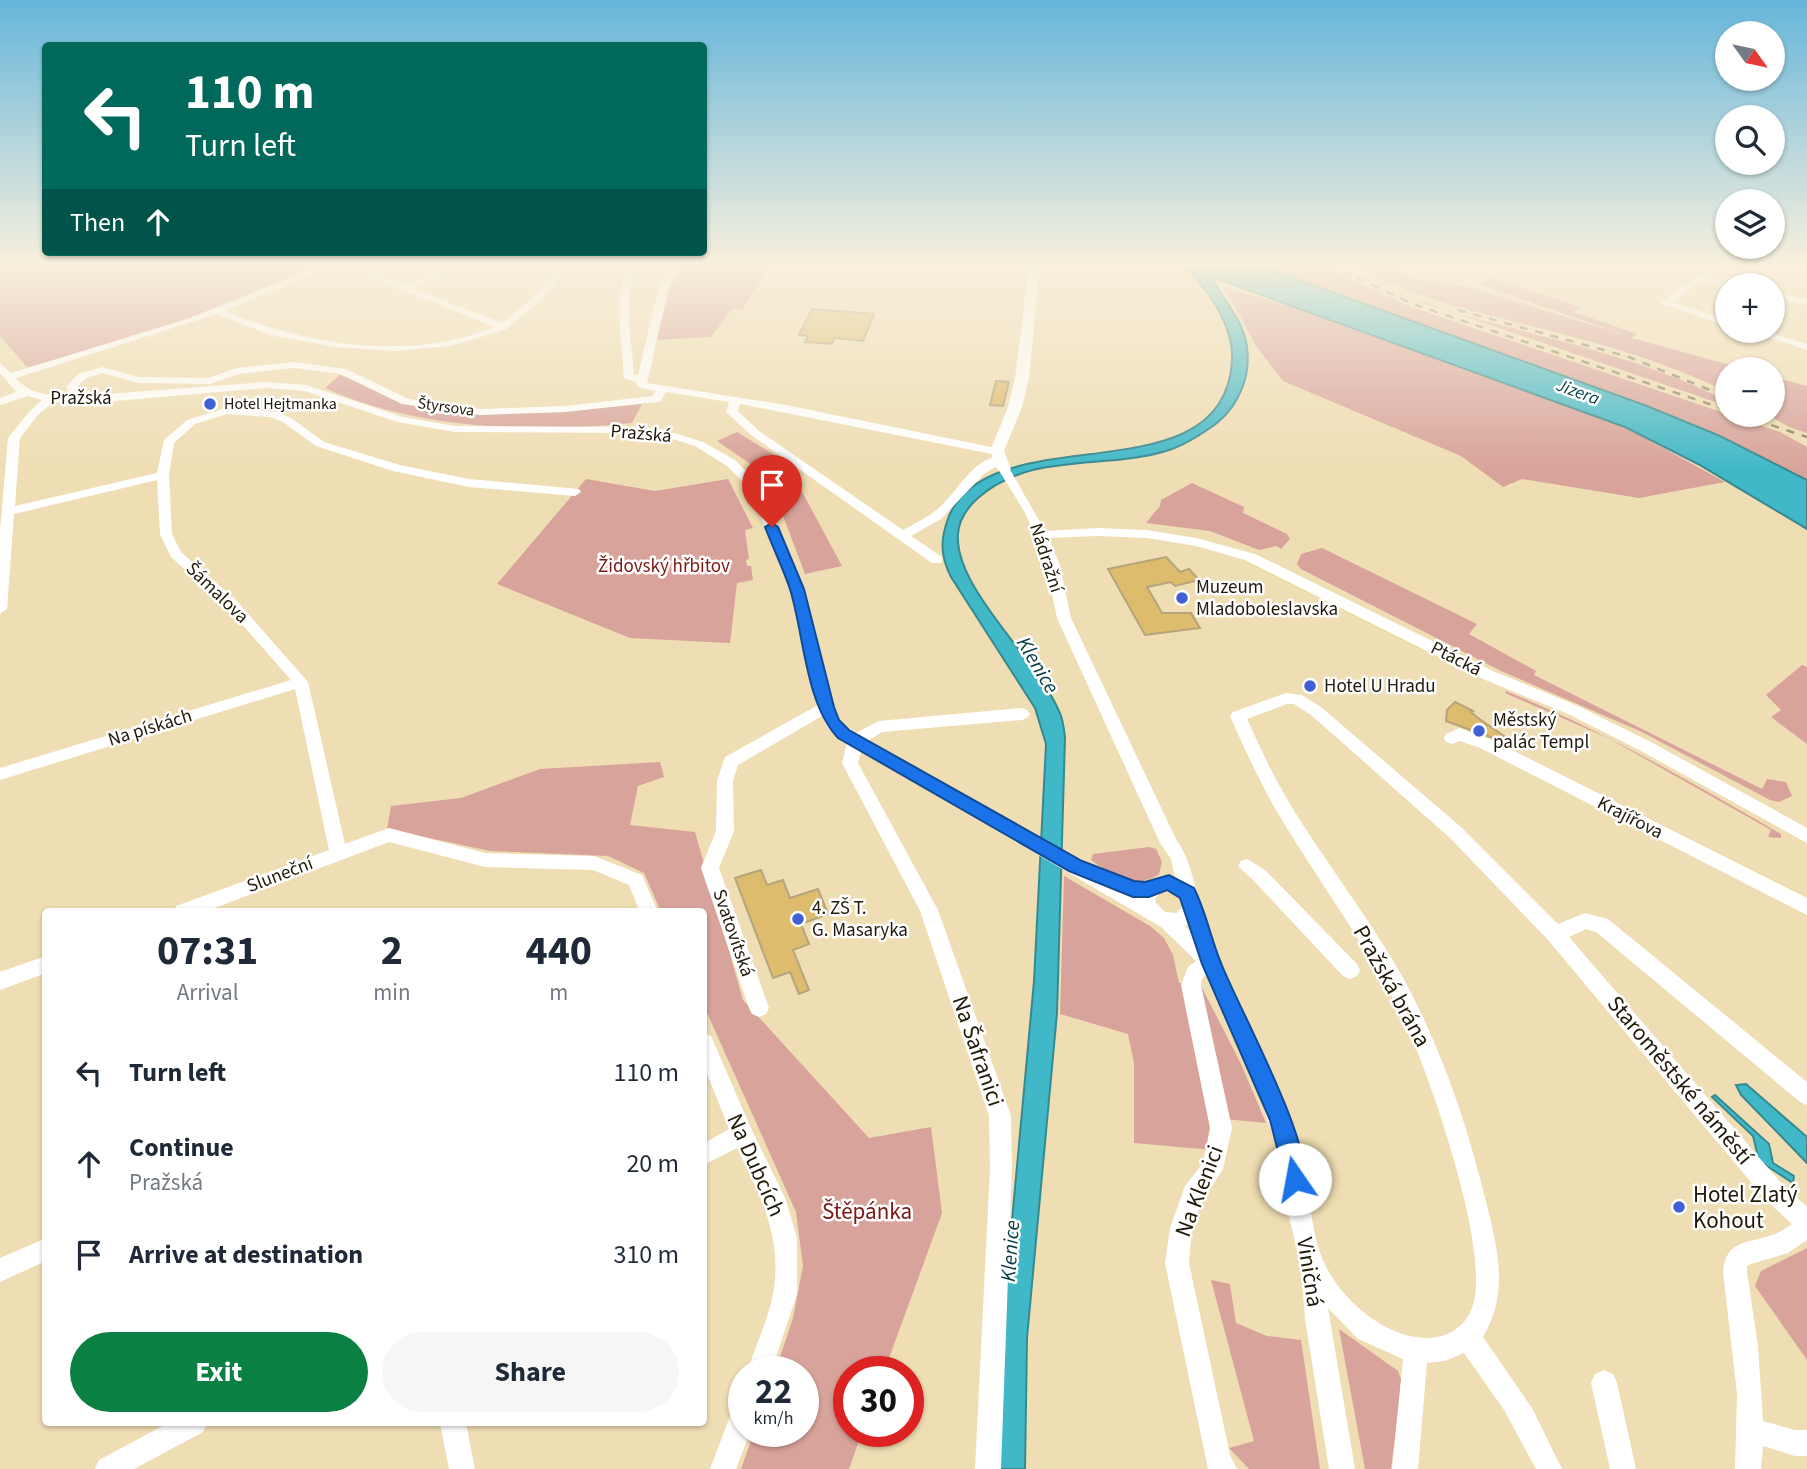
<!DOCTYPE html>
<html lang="en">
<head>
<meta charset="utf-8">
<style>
	body { margin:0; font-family:"Source Sans 3",sans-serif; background:#f6f6f7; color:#1f2937; height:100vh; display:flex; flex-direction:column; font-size:26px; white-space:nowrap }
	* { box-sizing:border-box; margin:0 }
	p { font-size:23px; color:#747a83 }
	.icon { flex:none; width:38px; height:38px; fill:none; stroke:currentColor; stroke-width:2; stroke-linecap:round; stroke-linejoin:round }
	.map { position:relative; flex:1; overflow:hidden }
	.drawer { position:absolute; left:42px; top:908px; width:665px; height:518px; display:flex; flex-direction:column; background:#fff; border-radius:7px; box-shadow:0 2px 5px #0004 }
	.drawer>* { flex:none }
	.banner { position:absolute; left:42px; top:42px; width:665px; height:214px; border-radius:7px; box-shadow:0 2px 5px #0004; background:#00695c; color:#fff; overflow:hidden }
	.needle { width:46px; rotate:123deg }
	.controls { position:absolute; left:1715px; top:21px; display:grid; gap:14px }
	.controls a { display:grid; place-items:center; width:70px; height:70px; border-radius:50%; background:#fff; box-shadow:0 2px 5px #0004; font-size:35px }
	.speed { position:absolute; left:728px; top:1356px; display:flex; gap:14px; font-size:35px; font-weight:700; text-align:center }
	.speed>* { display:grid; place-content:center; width:91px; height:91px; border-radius:50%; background:#fff; box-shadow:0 2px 5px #0004; line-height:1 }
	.speed small { font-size:18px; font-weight:400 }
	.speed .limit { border:10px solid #d22; background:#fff; color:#111 }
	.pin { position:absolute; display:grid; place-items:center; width:60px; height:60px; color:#fff; margin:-72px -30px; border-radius:50% 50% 50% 0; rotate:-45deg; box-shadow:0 0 7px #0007 }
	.pin .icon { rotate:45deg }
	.me { position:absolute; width:77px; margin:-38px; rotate:348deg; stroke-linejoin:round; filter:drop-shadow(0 0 5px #0008) }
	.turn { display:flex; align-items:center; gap:24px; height:147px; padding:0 28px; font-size:32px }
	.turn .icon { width:91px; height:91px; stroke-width:2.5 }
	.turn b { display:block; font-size:49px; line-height:60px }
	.then { display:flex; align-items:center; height:66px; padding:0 28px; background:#0003; gap:14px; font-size:26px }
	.eta { display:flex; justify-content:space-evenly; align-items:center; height:119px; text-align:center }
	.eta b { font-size:42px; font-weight:700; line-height:49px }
	.button { display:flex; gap:14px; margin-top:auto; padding:14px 28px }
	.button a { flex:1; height:80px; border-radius:42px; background:#0b8043; color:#fff; font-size:28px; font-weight:700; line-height:80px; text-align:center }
	.button a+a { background:#f6f6f7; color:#1f2937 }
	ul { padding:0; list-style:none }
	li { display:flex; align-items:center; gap:21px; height:91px; padding:0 28px }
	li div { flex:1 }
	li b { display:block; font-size:26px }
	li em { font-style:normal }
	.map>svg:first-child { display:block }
	.green { fill:#d8a39b }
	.water { fill:#40b8c8; stroke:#36898f; stroke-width:2 }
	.building { fill:#ddbc6d; stroke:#b5a47c; stroke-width:2 }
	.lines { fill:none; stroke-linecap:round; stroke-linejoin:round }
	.minor { fill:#fff; fill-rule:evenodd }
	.tertiary { fill:#fff; fill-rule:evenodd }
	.rail { stroke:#908365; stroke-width:2.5; stroke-dasharray:8 8; stroke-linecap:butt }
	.route { fill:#1a73e8; stroke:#114b97; stroke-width:2 }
	.poi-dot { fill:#4061d3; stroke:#fff; stroke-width:2.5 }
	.labels { text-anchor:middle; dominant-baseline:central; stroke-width:5; stroke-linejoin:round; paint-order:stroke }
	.far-poi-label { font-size:16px; fill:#201a0a; stroke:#fff; text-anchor:start }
	.far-street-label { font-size:16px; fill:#201a0a; stroke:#fff }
	.far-water-label { font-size:18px; font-style:italic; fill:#043d43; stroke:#fff }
	.street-label { font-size:19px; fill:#201a0a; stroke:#fff }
	.park-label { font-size:19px; fill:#7c1714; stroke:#fff }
	.poi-label { font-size:19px; fill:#201a0a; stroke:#fff; text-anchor:start }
	.water-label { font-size:21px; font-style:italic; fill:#043d43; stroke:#fff }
	.near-street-label { font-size:23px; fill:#201a0a; stroke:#fff }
	.near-poi-label { font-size:23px; fill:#201a0a; stroke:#fff; text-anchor:start }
	.near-park-label { font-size:23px; fill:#7c1714; stroke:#fff }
</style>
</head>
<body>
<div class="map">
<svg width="1807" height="1469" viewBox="0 0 1807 1469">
	<rect width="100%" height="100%" fill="#efddb3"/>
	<g class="green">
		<polygon points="0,264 321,265 182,321 45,365 27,367 0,336"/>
		<polygon points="687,264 771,264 743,309 732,309 711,337 656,340 671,285"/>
		<polygon points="1255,264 1322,264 1406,305 1780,432 1807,447 1807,480 1720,436 1647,406"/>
		<path d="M 1352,264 L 1383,264 L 1419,279 L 1468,287 L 1628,336 L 1478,284 L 1491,277 L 1581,307 L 1574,312 L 1637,334 L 1632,338 L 1745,369 L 1727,369 L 1727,392 C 1663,360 1594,342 1524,324 C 1465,309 1405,295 1352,264 Z"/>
		<polygon points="1225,288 1308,311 1625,427 1725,482 1639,498 1522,479 1503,487 1461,456 1283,381 1256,346"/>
		<path d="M 1388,290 C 1405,296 1421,303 1438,308 C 1537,337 1635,354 1727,401 L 1727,406 Z"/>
		<path d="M 340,375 L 366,383 L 403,404 L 479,414 L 558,412 L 642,404 L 632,423 C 531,433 418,430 325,388 Z"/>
		<polygon points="1773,377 1807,386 1807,433 1789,427 1768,415 1773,415"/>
		<polygon points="737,432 786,462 842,566 805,574 768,476 717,441"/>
		<polygon points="586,479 655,491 728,479 753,528 745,530 749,559 746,560 747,566 751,566 753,580 737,583 730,643 630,638 497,584"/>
		<polygon points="1192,483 1244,507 1243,513 1287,534 1290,539 1281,549 1276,546 1259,550 1210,531 1146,523 1160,506 1161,500"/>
		<polygon points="1322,548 1477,624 1469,634 1536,671 1534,675 1762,789 1767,779 1786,782 1792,796 1779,802 1770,800 1642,732 1501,671 1301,569 1297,564 1301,554"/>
		<polygon points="1802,665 1807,667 1807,744 1771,717 1781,710 1766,695"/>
		<path d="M 1506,691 C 1602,730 1691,782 1781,834 L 1781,838 L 1768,837 L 1771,830 L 1610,739 L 1505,693 Z"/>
		<polygon points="660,762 664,777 638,786 630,825 695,832 743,1000 869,1138 931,1127 942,1213 884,1372 849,1372 849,1432 862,1432 849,1469 741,1469 754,1432 803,1432 803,1372 775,1372 793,1318 803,1266 796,1212 704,1006 704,912 661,912 644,873 608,856 490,851 387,829 391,806 461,798 540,769"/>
		<path d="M 1149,847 L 1156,849 L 1162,862 L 1159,874 C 1135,891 1112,875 1091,860 L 1093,854 Z"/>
		<polygon points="1064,876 1150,926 1164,938 1173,955 1179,983 1183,983 1214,1128 1213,1150 1134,1143 1134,1063 1128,1034 1060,1014"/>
		<polygon points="1199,982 1241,1064 1266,1123 1225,1119"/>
		<polygon points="1807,1248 1807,1360 1755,1286 1761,1271"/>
		<polygon points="1211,1280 1230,1284 1236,1323 1267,1336 1301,1340 1320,1469 1249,1469 1229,1448 1254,1441"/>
		<polygon points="1339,1329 1398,1371 1402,1382 1391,1469 1365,1469"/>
	</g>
	<g class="water">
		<path d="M 1181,264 L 1254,264 L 1647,406 L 1720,436 L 1807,480 L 1807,529 L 1698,464 L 1625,427 L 1212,277 C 1222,300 1244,320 1247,347 C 1251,376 1239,405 1217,423 C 1202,434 1184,446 1166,451 C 1104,470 1031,451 978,498 C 968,507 959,519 958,534 C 954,588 1037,659 1059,711 C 1063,719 1064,728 1065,737 L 1057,1013 L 1027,1338 L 1025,1469 L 995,1469 L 1004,1308 L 1034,981 L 1046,744 L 1035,708 L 951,577 C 940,555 940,539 949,516 C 993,414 1224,500 1232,361 C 1234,326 1207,286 1181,264 Z"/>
		<polygon points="1746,1084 1807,1137 1807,1163 1741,1095 1736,1085"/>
		<polygon points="1715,1095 1769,1144 1773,1163 1794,1176 1793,1183 1759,1161 1753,1136 1712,1097"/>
	</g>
	<g class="building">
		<polygon points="812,309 874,314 863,341 834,338 832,344 805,342 808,336 799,335"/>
		<polygon points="996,381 1009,382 1003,406 990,405"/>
		<polygon points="1166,557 1180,572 1189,569 1199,580 1175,586 1171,582 1147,587 1162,613 1191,613 1200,628 1145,635 1108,569"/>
		<polygon points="1455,702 1473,711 1471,712 1478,718 1504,736 1502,737 1518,750 1493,738 1446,721 1447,710"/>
		<polygon points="761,870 767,885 783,880 790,898 818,889 828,914 801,924 809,944 793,950 809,990 799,994 790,972 773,978 735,878"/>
	</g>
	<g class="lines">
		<g class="minor">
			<path d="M 324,264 L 337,264 L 225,311 C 308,345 408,362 494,327 L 338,264 L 351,264 L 405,285 L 452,264 L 464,264 L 413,288 L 502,323 L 533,297 L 561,264 L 570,264 L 540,301 L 507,329 L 451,346 L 394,351 L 335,347 L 270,335 L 217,314 L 16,378 C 30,395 51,396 71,395 L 66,387 L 78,374 L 102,367 L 139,377 L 209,378 L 236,368 L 294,362 L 346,369 L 409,399 L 480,409 L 565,406 L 653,396 L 655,391 L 637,387 L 636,382 L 624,378 C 622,342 613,299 628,264 L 637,264 C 622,298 632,340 634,375 L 638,375 L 659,285 L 677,264 L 686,264 L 669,286 L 647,383 L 786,405 L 1001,449 L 1001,453 L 997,455 L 740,404 L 738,411 L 759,431 L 903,530 C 916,523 929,517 940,507 C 957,492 976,454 1002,457 L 1002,463 L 985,473 L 941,519 L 911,536 L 942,557 L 942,563 L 932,563 L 751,435 L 726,412 L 729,402 L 666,392 L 661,401 L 657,402 L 565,412 L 480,415 L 402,404 L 340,374 L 294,368 L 238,374 L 210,384 L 139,383 L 102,373 L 86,378 L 77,387 L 78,390 L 92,392 L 93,395 L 265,382 L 306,385 L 403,417 L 455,426 L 633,427 L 678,434 L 703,442 L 735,460 L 751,476 L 766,500 L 804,589 L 834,707 L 839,720 L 856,733 L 879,721 L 1022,708 L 1027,710 L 1030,714 L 1027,718 L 1022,720 L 882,732 L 868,741 L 1081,861 L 1138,896 L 1149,880 L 1169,874 L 1175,877 L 1171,859 L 1160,843 L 1057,618 L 1046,566 L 1035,535 L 1024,511 L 998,469 L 1000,466 L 1008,466 L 1045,531 L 1097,528 L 1147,530 L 1196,538 L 1255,554 L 1493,671 L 1578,706 L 1653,743 L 1807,828 L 1807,843 L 1641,751 L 1568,714 L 1483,679 L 1245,560 L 1196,546 L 1147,538 L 1097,536 L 1049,538 L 1060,566 L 1071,618 L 1176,839 C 1188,856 1191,872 1197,892 C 1204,917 1213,942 1222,966 C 1249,1029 1285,1091 1303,1158 C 1311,1191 1309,1227 1323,1260 C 1339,1298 1384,1338 1427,1338 C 1447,1338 1465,1327 1472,1308 C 1493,1255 1429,1074 1404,1020 C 1369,948 1320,884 1279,815 C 1260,783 1245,750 1230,716 L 1233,712 L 1286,693 L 1302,695 L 1321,707 L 1461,827 L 1558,924 L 1585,913 L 1608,919 L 1807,1082 L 1807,1105 L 1800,1102 L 1596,932 L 1586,929 L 1569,937 L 1781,1183 L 1807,1207 L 1807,1240 L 1788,1253 L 1751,1264 L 1747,1266 L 1747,1272 L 1758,1346 L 1763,1421 L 1795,1430 L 1807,1430 L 1807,1456 L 1795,1456 L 1763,1446 L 1761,1469 L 1735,1469 L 1737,1394 L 1723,1272 C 1726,1239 1747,1244 1772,1235 C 1779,1233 1786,1228 1792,1224 L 1765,1199 L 1548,940 L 1449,837 L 1311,715 L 1294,704 L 1287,704 L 1247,719 C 1260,748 1274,777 1290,804 C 1327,865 1372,921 1406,983 C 1442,1051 1467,1124 1485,1198 C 1497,1245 1510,1292 1483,1337 L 1532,1408 L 1562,1469 L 1536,1469 L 1504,1410 L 1464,1353 L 1445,1361 L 1427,1363 L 1418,1469 L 1392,1469 L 1403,1359 L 1358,1339 L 1328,1308 L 1355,1469 L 1329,1469 L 1305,1319 L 1301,1266 L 1290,1221 L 1281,1158 L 1254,1081 L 1207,974 L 1202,979 L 1201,985 L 1232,1128 L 1223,1169 L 1202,1201 L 1192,1228 L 1189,1263 L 1230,1455 L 1237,1469 L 1208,1469 L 1165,1263 L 1170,1228 L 1185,1186 L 1203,1163 L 1210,1128 L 1181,985 L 1188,967 L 1196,961 L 1161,927 L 861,751 L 858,763 L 938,910 L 1011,1116 L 1012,1168 L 1001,1469 L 975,1469 L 990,1168 L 989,1116 L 920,911 L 842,763 L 847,743 L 827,727 L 822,716 L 738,765 L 733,781 L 734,831 L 719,868 L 769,1008 L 766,1014 L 759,1017 L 752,1014 L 749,1008 L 701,868 L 716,831 L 717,781 L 725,757 L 818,705 L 790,589 L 754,500 L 742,481 L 727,466 L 695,446 L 676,440 L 633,433 L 455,432 L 397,422 L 305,391 L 265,388 L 116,401 L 53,402 L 37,416 L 20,438 L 15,506 L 157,473 L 164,440 L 187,420 L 226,408 L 276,412 L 291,418 L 324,442 L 400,465 L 469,479 L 579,489 L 581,492 L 575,496 L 469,487 L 393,471 L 316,446 L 283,422 L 270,417 L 227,414 L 195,424 L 174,443 L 169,475 L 172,534 L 181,552 L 236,600 L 308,682 L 345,844 L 389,828 L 485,853 L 594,856 L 642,875 L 658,912 L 640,912 L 629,885 L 593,870 L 485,867 L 389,842 L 204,912 L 173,912 L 176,906 L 329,850 L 295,689 L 0,780 L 0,768 L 291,680 L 226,606 L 171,557 L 160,534 L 157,480 L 14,514 L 7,609 L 0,614 L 0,531 L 8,438 L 29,412 L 42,400 L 28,396 L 0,405 L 0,398 L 16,392 L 0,373 L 0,363 L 11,373 L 190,318 ZM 1167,890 L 1181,898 L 1183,906 L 1176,913 L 1165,912 L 1156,903 L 1155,899 L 1161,891 ZM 1189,924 L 1192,933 L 1185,926 Z"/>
			<polygon points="1700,275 1735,285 1727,287 1702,281 1672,302 1727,320 1727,326 1660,303"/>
			<polygon points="1773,292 1807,299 1807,305 1773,298"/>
			<polygon points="1750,331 1765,331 1807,344 1807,350"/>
			<polygon points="1459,728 1492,740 1807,898 1807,915 1480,748 1460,741 1452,744 1446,742 1444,738 1446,734"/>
			<polygon points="1247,859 1265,870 1357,964 1360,970 1357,976 1350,979 1343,976 1253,880 1238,866 1241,861"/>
			<polygon points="46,956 46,973 0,990 0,972"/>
			<path d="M 704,1033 L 711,1036 L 750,1126 L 786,1200 L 797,1238 L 797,1294 L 771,1372 L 747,1372 C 755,1347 768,1320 773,1294 C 783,1238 761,1197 737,1148 L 704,1165 L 704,1143 L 729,1129 L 704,1066 Z"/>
			<polygon points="46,1238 46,1261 0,1282 0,1258"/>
			<polygon points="1604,1370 1613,1374 1617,1383 1636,1469 1610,1469 1591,1383 1595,1374"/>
			<polygon points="744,1399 744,1432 750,1432 736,1469 710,1469 735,1403"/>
			<polygon points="168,1423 207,1423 203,1432 134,1469 95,1469 99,1460"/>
			<polygon points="440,1423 466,1423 475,1469 449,1469"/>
		</g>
		<polygon class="tertiary" points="1029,264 1040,264 1029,378 1022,407 1004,451 1011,469 1004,473 997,469 990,451 1008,407 1015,378"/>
		<g class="rail">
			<polyline points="1328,264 1413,304 1727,410"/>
			<polyline points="1458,310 1629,357 1727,397"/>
			<polyline points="1741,415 1807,437"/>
		</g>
	</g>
	<linearGradient id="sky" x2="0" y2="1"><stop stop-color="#65b6db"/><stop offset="0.56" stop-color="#f8f0dd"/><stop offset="1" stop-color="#f8f0dd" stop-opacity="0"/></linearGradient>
	<rect width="1807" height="470" fill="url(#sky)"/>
	<path class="route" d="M 772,523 L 778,527 L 804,589 L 834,707 L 839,720 L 849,730 L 1082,861 L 1134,881 L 1145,882 L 1169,875 L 1194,888 C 1206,912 1211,939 1221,963 C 1237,1005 1318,1151 1303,1187 L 1295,1190 L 1287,1187 L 1270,1120 L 1202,964 L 1180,898 L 1167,890 L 1149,897 L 1133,897 L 1069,871 L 838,738 C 805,703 804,634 790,589 C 783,568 773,548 765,527 Z"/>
	<g class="poi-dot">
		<circle cx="210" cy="404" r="7"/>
		<circle cx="1182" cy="598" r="7"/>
		<circle cx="1310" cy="686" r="7"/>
		<circle cx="1479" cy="731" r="7"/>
		<circle cx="798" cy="919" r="7"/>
		<circle cx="1679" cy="1207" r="7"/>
	</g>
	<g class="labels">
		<g class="far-poi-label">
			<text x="224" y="404">Hotel Hejtmanka</text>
		</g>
		<g class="far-street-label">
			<text transform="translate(446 407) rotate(8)">Štyrsova</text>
		</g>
		<g class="far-water-label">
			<text transform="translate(1578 392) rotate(20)">Jizera</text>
		</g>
		<g class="street-label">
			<text x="81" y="398">Pražská</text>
			<text transform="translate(641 434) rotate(5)">Pražská</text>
			<text transform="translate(1046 558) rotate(72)">Nádražní</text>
			<text transform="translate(217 593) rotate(44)">Šámalova</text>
			<text transform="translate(1456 659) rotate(27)">Ptácká</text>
			<text transform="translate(150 728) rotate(-17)">Na pískách</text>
			<text transform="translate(1630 818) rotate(27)">Krajířova</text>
			<text transform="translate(280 875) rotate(-21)">Sluneční</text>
			<text transform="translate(733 933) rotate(71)">Svatovítská</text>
		</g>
		<g class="park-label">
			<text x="664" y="566">Židovský hřbitov</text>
		</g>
		<g class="poi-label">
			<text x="1196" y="587">Muzeum<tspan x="1196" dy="22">Mladoboleslavska</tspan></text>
			<text x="1324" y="686">Hotel U Hradu</text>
			<text x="1493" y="720">Městský<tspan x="1493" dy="22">palác Templ</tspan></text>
			<text x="812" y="908">4. ZŠ T.<tspan x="812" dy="22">G. Masaryka</tspan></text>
		</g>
		<g class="water-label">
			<text transform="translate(1038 665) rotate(59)">Klenice</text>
			<text transform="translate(1010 1251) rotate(-86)">Klenice</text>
		</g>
		<g class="near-street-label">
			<text transform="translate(1392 986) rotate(61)">Pražská brána</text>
			<text transform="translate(978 1051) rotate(71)">Na Šafranici</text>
			<text transform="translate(1680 1080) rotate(50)">Staroměstské náměstí</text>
			<text transform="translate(756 1165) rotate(66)">Na Dubcích</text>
			<text transform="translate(1199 1191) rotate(-69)">Na Klenici</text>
			<text transform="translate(1310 1272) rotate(81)">Viničná</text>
		</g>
		<g class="near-poi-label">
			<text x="1693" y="1194">Hotel Zlatý<tspan x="1693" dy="26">Kohout</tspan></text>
		</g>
		<g class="near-park-label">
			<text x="867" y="1211">Štěpánka</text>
		</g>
	</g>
</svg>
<div class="controls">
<a><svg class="needle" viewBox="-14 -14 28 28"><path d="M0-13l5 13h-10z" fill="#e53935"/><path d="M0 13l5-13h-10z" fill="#747a83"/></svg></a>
<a><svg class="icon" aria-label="search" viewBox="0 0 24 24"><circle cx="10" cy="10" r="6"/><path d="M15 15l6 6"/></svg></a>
<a><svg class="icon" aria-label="layers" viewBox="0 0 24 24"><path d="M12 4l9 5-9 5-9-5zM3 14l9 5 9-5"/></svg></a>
<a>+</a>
<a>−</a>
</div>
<div class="speed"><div>22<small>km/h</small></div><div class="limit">30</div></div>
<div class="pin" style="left:772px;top:527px;background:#d93025"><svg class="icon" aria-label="arrive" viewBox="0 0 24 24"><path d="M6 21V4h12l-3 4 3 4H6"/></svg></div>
<svg class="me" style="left:1295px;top:1179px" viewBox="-20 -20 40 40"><circle r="19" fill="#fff"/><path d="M0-13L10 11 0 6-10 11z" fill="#1a73e8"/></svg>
<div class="banner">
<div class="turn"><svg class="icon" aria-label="left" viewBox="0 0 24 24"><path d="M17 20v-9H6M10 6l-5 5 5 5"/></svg><div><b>110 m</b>Turn left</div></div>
<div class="then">Then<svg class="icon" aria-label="ahead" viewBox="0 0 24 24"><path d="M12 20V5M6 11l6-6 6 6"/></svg></div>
</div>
<section class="drawer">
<div class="eta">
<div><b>07:31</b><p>Arrival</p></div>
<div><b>2</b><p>min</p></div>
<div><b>440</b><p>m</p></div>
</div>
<ul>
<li><svg class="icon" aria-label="left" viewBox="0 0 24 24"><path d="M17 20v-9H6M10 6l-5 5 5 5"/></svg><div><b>Turn left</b></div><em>110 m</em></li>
<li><svg class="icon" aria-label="ahead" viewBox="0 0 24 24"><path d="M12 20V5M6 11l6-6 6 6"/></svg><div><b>Continue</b><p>Pražská</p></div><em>20 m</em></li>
<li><svg class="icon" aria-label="arrive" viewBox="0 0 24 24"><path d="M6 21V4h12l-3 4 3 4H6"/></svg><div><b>Arrive at destination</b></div><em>310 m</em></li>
</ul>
<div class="button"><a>Exit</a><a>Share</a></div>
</section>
</div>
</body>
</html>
